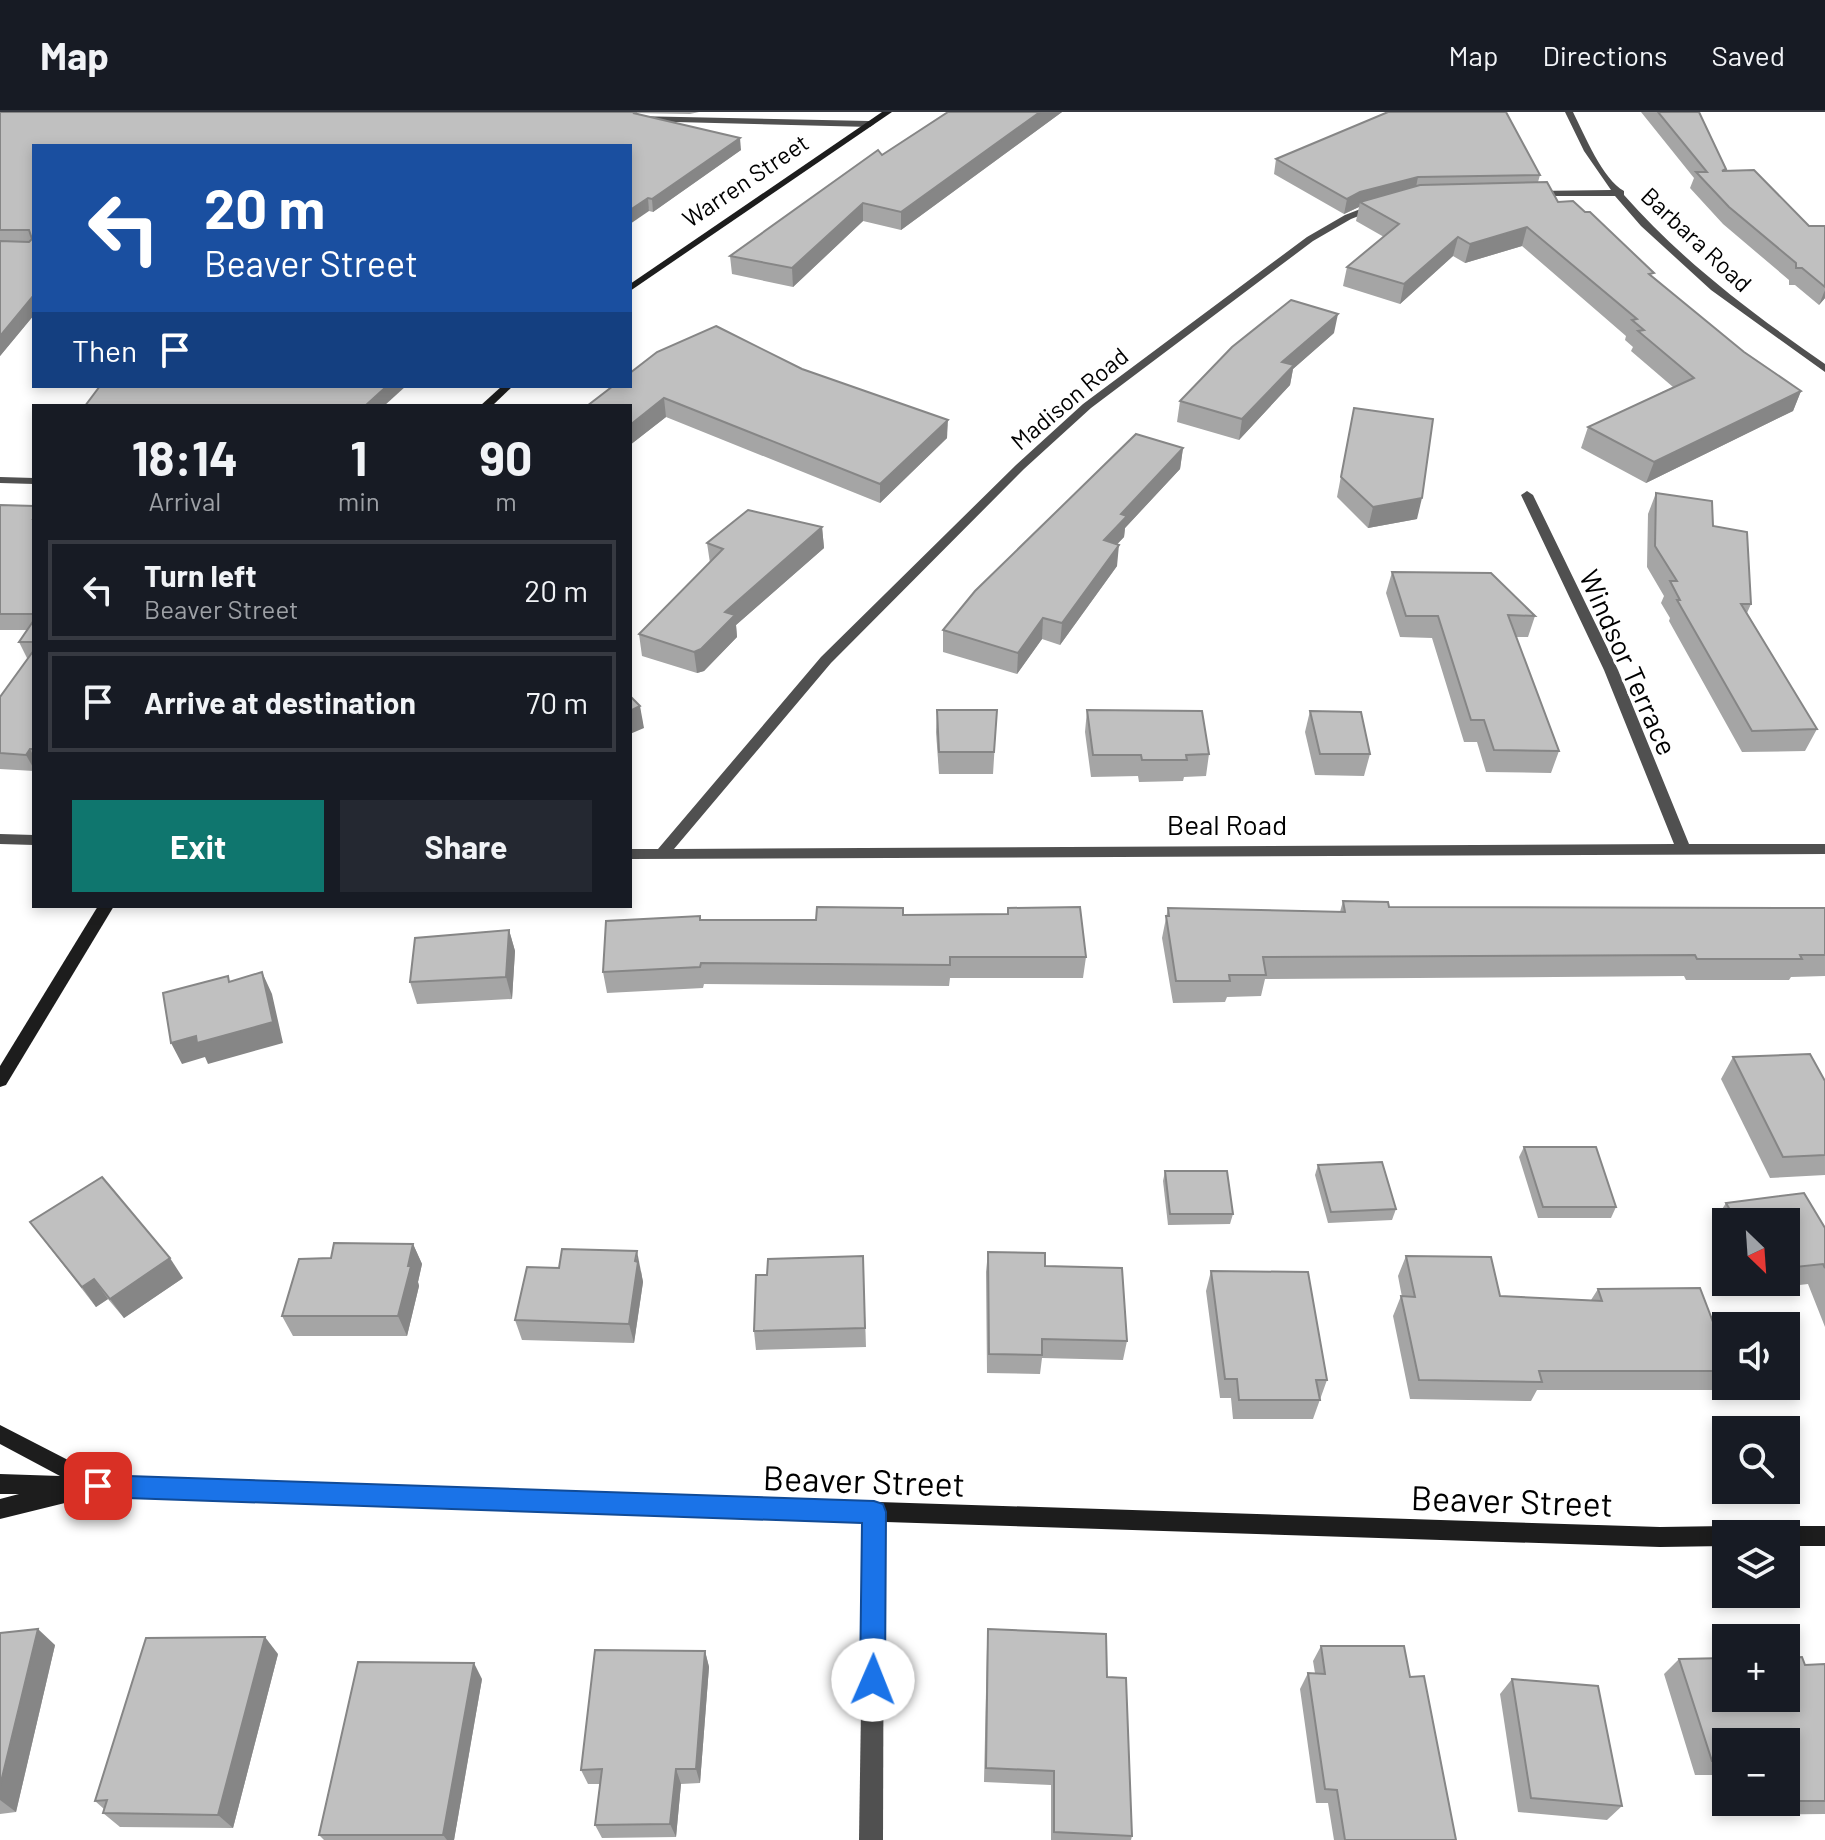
<!DOCTYPE html>
<html lang="en">
<head>
<meta charset="utf-8">
<style>
	body { margin:0; font-family:Barlow,sans-serif; background:#242831; color:#f1f3f6; height:100vh; display:flex; flex-direction:column; font-size:30px; white-space:nowrap }
	* { box-sizing:border-box; margin:0 }
	p { font-size:26px; color:#9ea1a6 }
	.icon { flex:none; width:44px; height:44px; fill:none; stroke:currentColor; stroke-width:2; stroke-linecap:round; stroke-linejoin:round }
	.map { position:relative; flex:1; overflow:hidden }
	.drawer { position:absolute; left:32px; top:292px; width:600px; height:504px; display:flex; flex-direction:column; background:#171b24; border-radius:0px; box-shadow:0 4px 12px #0003 }
	.drawer>* { flex:none }
	.hud { position:absolute; left:32px; top:32px; width:600px; height:244px; border-radius:0px; box-shadow:0 4px 12px #0003; background:#1a4fa0; color:#fff; overflow:hidden }
	.needle { width:52px; rotate:155deg }
	.fabs { position:absolute; left:1712px; top:1096px; display:grid; gap:16px }
	.fabs a { display:grid; place-items:center; width:88px; height:88px; border-radius:0px; background:#171b24; box-shadow:0 4px 12px #0003; font-size:40px }
	.pin { position:absolute; display:grid; place-items:center; width:68px; height:68px; color:#fff; margin:-34px; border-radius:16px; box-shadow:0 4px 12px #0006 }
	.me { position:absolute; width:88px; margin:-44px; rotate:1deg; stroke-linejoin:round; filter:drop-shadow(0 0 6px #0008) }
	.turn { display:flex; align-items:center; gap:28px; height:168px; padding:0 40px; font-size:36px }
	.turn .icon { width:104px; height:104px; stroke-width:2.5 }
	.turn b { display:block; font-size:56px; line-height:68px }
	.then { display:flex; align-items:center; height:76px; padding:0 40px; background:#0003; gap:16px; font-size:30px }
	.eta { display:flex; justify-content:space-evenly; align-items:center; height:136px; text-align:center }
	.eta b { font-size:48px; font-weight:700; line-height:56px }
	.button { display:flex; gap:16px; margin-top:auto; padding:16px 40px }
	.button a { flex:1; height:92px; border-radius:0px; background:#0f766e; color:#fff; font-size:32px; font-weight:700; line-height:92px; text-align:center }
	.button a+a { background:#242831; color:#f1f3f6 }
	ul { padding:0; list-style:none }
	li { display:flex; align-items:center; gap:24px; height:100px; margin:0 16px 12px; padding:0 24px; border:4px solid #363941; border-radius:0px }
	li div { flex:1 }
	li b { display:block; font-size:30px }
	li em { font-style:normal }
	header { display:flex; align-items:center; gap:48px; box-sizing:border-box; height:112px; padding:0 40px; background:#171b24; border-bottom:2px solid #363941 }
	header strong { font-size:38px }
	nav { display:flex; gap:44px; margin-inline-start:auto; font-size:28px }
	.map>svg:first-child { display:block }
	.lines { fill:none; stroke-linecap:round; stroke-linejoin:round }
	.street { fill:#505050; fill-rule:evenodd }
	.secondary { fill:#1d1d1d; fill-rule:evenodd }
	.wall { fill:#a5a5a5 }
	.shaded-wall { fill:#868686 }
	.building { fill:#c0c0c0; stroke:#868686; stroke-width:2 }
	.route { fill:#1a73e8; stroke:#114b97; stroke-width:2 }
	.labels { text-anchor:middle; dominant-baseline:central; stroke-width:6; stroke-linejoin:round; paint-order:stroke }
	.far-street-label { font-size:24px; fill:#000; stroke:#fff }
	.street-label { font-size:28px; fill:#000; stroke:#fff }
	.near-street-label { font-size:34px; fill:#000; stroke:#fff }
</style>
</head>
<body>
<header>
<strong>Map</strong>
<nav><a>Map</a><a>Directions</a><a>Saved</a></nav>
</header>
<div class="map">
<svg width="1825" height="1728" viewBox="0 0 1825 1728">
	<rect width="100%" height="100%" fill="#fff"/>
	<g class="lines">
		<g class="street">
			<path d="M 1565,0 L 1573,0 C 1584,22 1603,68 1624,79 L 1624,83 C 1683,150 1753,202 1825,252 L 1825,260 L 1711,178 L 1641,114 L 1615,84 L 1531,84 L 1531,80 L 1534,79 L 1611,78 L 1584,39 Z"/>
			<polygon points="633,4 870,9 874,12 870,15 636,9 632,6"/>
			<polygon points="1376,91 1381,94 1379,96 1351,107 1313,129 1091,296 1024,357 831,551 674,737 1674,732 1604,558 1521,383 1527,379 1533,383 1618,558 1689,732 1825,732 1825,742 630,747 630,737 658,737 821,545 1016,353 1083,292 1307,125 1345,103"/>
			<polygon points="0,365 34,366 34,372 0,371"/>
			<polygon points="0,722 34,723 34,733 0,732"/>
			<polygon points="874,1390 881,1393 884,1400 883,1728 859,1728 864,1400 867,1393"/>
		</g>
		<g class="secondary">
			<polygon points="882,0 892,0 630,179 630,172"/>
			<polygon points="502,274 513,274 492,294 480,294"/>
			<polygon points="98,794 114,794 6,973 0,975 0,954"/>
			<polygon points="0,1313 101,1365 1660,1415 1726,1414 1733,1417 1736,1422 1726,1422 1726,1434 1660,1435 81,1384 73,1389 0,1407 0,1387 19,1382 0,1382 0,1362 60,1364 0,1332"/>
			<polygon points="1786,1414 1825,1414 1825,1434 1786,1434 1786,1422 1776,1422 1779,1417"/>
		</g>
	</g>
	<g class="wall">
		<polygon points="0,0 699,0 690,2 637,1 741,38 653,100 649,99 630,34 34,34 34,203 0,244"/>
		<polygon points="948,0 1062,0 901,118 863,109 793,175 732,162 730,144"/>
		<polygon points="1641,0 1699,0 1726,57 1725,59 1809,114 1825,114 1825,186 1819,193 1795,173 1789,173 1789,168 1723,112 1690,76 1694,66"/>
		<polygon points="1276,47 1540,63 1538,70 1558,90 1744,240 1801,279 1793,299 1646,371 1581,336 1588,315 1673,275 1631,239 1633,235 1625,228 1626,224 1522,134 1465,151 1453,144 1400,192 1343,174 1347,155 1384,125 1356,109 1359,95 1344,102 1274,62"/>
		<polygon points="1334,221 1293,257 1290,273 1239,328 1177,310 1180,289"/>
		<polygon points="802,257 947,326 880,391 666,305 630,333 630,294"/>
		<polygon points="1354,296 1417,407 1368,416 1337,385"/>
		<polygon points="1183,336 1180,357 1125,416 1124,425 1117,432 1117,454 1060,533 1042,527 1017,562 943,540 943,518"/>
		<polygon points="1656,381 1713,414 1751,492 1747,501 1817,617 1805,639 1742,640 1669,509 1670,506 1661,491 1664,484 1647,455 1648,402"/>
		<polygon points="0,393 34,394 34,659 0,657 0,585 28,546 27,546 19,530 27,518 0,518"/>
		<polygon points="822,415 824,436 736,513 737,525 704,559 697,561 642,544 639,522 710,451 707,431"/>
		<polygon points="1392,460 1535,504 1528,525 1516,525 1559,639 1551,661 1486,660 1477,630 1464,630 1432,526 1400,525 1386,481"/>
		<polygon points="937,598 997,598 993,662 939,662 936,620"/>
		<polygon points="1087,598 1209,642 1206,664 1184,665 1183,669 1139,670 1138,664 1091,665 1085,620"/>
		<polygon points="1310,599 1370,642 1364,664 1315,663 1305,620"/>
		<polygon points="1343,789 1389,795 1825,796 1825,864 1791,865 1789,868 1686,868 1684,864 1265,867 1261,884 1227,885 1225,890 1173,891 1162,826 1168,796 1340,800"/>
		<polygon points="1008,796 1086,845 1083,866 950,866 949,874 704,872 703,876 607,881 603,860 701,808 816,808 903,803 1007,802"/>
		<polygon points="509,818 515,839 512,887 417,892 410,870"/>
		<polygon points="1733,945 1825,969 1825,1063 1770,1066 1721,967"/>
		<polygon points="1524,1035 1616,1095 1611,1106 1538,1106 1519,1045"/>
		<polygon points="1318,1053 1396,1097 1392,1108 1328,1111 1315,1063"/>
		<polygon points="1165,1059 1233,1102 1230,1112 1168,1113 1163,1069"/>
		<polygon points="1726,1091 1825,1116 1825,1215 1808,1172 1750,1179 1745,1170 1786,1170 1786,1110 1726,1110 1726,1135 1713,1111"/>
		<polygon points="30,1110 183,1166 124,1206 108,1187 96,1195"/>
		<polygon points="413,1132 422,1152 418,1170 419,1174 407,1224 293,1224 282,1204 331,1146"/>
		<polygon points="988,1140 1045,1154 1127,1229 1123,1248 1042,1246 1040,1262 987,1261 986,1160"/>
		<polygon points="863,1144 866,1235 756,1238 754,1219"/>
		<polygon points="1406,1144 1500,1184 1591,1188 1598,1177 1726,1259 1726,1266 1717,1278 1537,1278 1531,1289 1410,1287 1393,1204 1401,1184 1402,1185 1398,1164"/>
		<polygon points="641,1159 643,1170 634,1231 522,1228 515,1208"/>
		<polygon points="1211,1159 1327,1268 1313,1307 1233,1307 1231,1286 1220,1286 1206,1179"/>
		<polygon points="988,1517 1107,1565 1132,1724 1131,1728 1051,1728 1051,1673 984,1670 987,1534"/>
		<polygon points="0,1521 55,1533 16,1700 0,1702"/>
		<polygon points="1321,1534 1410,1565 1456,1728 1334,1728 1328,1691 1316,1691 1300,1577 1308,1561 1315,1561 1313,1549"/>
		<polygon points="705,1539 709,1555 700,1671 681,1672 676,1725 602,1726 595,1713 600,1672 588,1672 581,1658"/>
		<polygon points="278,1542 233,1716 120,1715 103,1701 104,1697 95,1689"/>
		<polygon points="1679,1547 1805,1553 1825,1552 1825,1702 1746,1703 1742,1690 1786,1690 1786,1630 1726,1630 1726,1663 1695,1663 1664,1562"/>
		<polygon points="482,1567 454,1728 324,1728 319,1723"/>
		<polygon points="1512,1567 1622,1694 1607,1708 1518,1700 1500,1582"/>
	</g>
	<g class="shaded-wall">
		<polygon points="1040,0 1062,0 901,118 901,100"/>
		<polygon points="740,26 741,38 653,100 652,87"/>
		<polygon points="1418,65 1415,80 1360,90 1359,95 1344,102 1347,87 1360,80"/>
		<polygon points="648,86 649,99 630,112 630,98"/>
		<polygon points="863,91 863,109 793,175 792,156"/>
		<polygon points="1527,115 1522,134 1465,151 1470,132"/>
		<polygon points="1458,125 1453,144 1400,192 1404,172"/>
		<polygon points="1825,178 1825,186 1819,193"/>
		<polygon points="34,183 34,203 0,244 0,224"/>
		<polygon points="1338,202 1334,221 1293,257 1290,273 1239,328 1242,307 1282,250"/>
		<polygon points="387,274 406,274 384,294 365,294"/>
		<polygon points="1801,279 1793,299 1646,371 1654,350"/>
		<polygon points="664,286 666,305 630,333 630,313"/>
		<polygon points="948,308 947,326 880,391 880,372"/>
		<polygon points="1183,336 1180,357 1125,416 1124,425 1101,449 1104,428 1121,402"/>
		<polygon points="1422,386 1417,407 1368,416 1373,395"/>
		<polygon points="822,415 824,436 736,513 737,525 704,559 697,561 694,540 725,500"/>
		<polygon points="1119,433 1117,454 1060,533 1062,511"/>
		<polygon points="1043,506 1042,527 1017,562 1018,541"/>
		<polygon points="640,594 644,616 630,622 630,599"/>
		<polygon points="30,637 34,645 34,657 26,643"/>
		<polygon points="509,818 515,839 512,887 506,865"/>
		<polygon points="262,860 272,882 283,931 208,952 205,945 182,952 171,931"/>
		<polygon points="413,1132 422,1152 418,1170 419,1174 407,1224 398,1204"/>
		<polygon points="637,1139 643,1170 634,1231 629,1212"/>
		<polygon points="170,1146 183,1166 124,1206 110,1187"/>
		<polygon points="94,1167 108,1187 96,1195 82,1175"/>
		<polygon points="38,1517 55,1533 16,1700 0,1688 0,1674"/>
		<polygon points="265,1525 278,1542 233,1716 218,1703"/>
		<polygon points="705,1539 709,1555 700,1671 696,1657"/>
		<polygon points="474,1551 482,1567 454,1728 447,1728 443,1723"/>
		<polygon points="676,1657 681,1672 676,1725 670,1712"/>
	</g>
	<g class="building">
		<polygon points="0,0 637,0 633,1 740,26 652,87 648,86 630,98 630,34 34,34 34,183 0,224 0,129 29,130 32,127 29,118 0,118"/>
		<polygon points="948,0 1040,0 901,100 863,91 792,156 730,144 878,38 882,43"/>
		<polygon points="1388,0 1506,0 1540,63 1418,65 1360,80 1347,87 1276,47"/>
		<polygon points="1658,0 1699,0 1726,57 1722,59 1754,58 1809,114 1825,114 1825,175 1802,156 1796,156 1796,151 1729,95 1696,60 1707,60"/>
		<polygon points="1547,70 1558,90 1573,89 1585,100 1590,100 1654,161 1649,162 1744,240 1801,279 1654,350 1588,315 1694,266 1638,219 1644,218 1632,208 1637,207 1527,115 1470,132 1458,125 1404,172 1347,155 1399,112 1360,90 1420,73"/>
		<polygon points="1291,188 1338,202 1282,250 1294,253 1242,307 1180,289 1232,235"/>
		<polygon points="716,214 802,257 948,308 880,372 664,286 630,313 630,294 587,294 613,274 630,274 630,261 657,240"/>
		<polygon points="100,274 387,274 365,294 85,294"/>
		<polygon points="1354,296 1433,307 1422,386 1373,395 1341,365"/>
		<polygon points="1136,322 1183,336 1121,402 1127,404 1104,428 1119,433 1062,511 1043,506 1018,541 943,518 975,479"/>
		<polygon points="1656,381 1712,389 1713,414 1747,420 1751,492 1741,492 1817,617 1752,619 1677,488 1680,488 1670,469 1677,469 1655,434"/>
		<polygon points="0,393 34,394 34,405 33,407 34,407 34,502 0,502"/>
		<polygon points="748,398 822,415 725,500 735,503 701,537 694,540 639,522 723,437 707,431"/>
		<polygon points="1392,460 1491,461 1535,504 1508,503 1559,639 1494,638 1484,608 1471,608 1438,504 1406,504"/>
		<polygon points="34,508 34,530 19,530"/>
		<polygon points="34,538 34,637 30,637 26,643 0,641 0,585"/>
		<polygon points="630,584 640,594 630,599"/>
		<polygon points="937,598 997,598 994,640 939,640"/>
		<polygon points="1087,598 1202,599 1209,642 1186,643 1187,648 1142,648 1141,643 1093,643"/>
		<polygon points="1310,599 1361,600 1370,642 1320,642"/>
		<polygon points="1343,789 1388,790 1389,795 1825,796 1825,843 1800,843 1802,847 1697,847 1695,843 1263,845 1266,863 1229,863 1230,869 1176,869 1166,804 1169,804 1168,796 1345,800"/>
		<polygon points="817,795 903,796 903,803 1008,802 1008,796 1080,795 1086,845 950,845 950,853 701,851 700,855 603,860 606,809 700,804 700,808 816,808"/>
		<polygon points="509,818 506,865 410,870 415,826"/>
		<polygon points="262,860 273,910 197,931 196,924 171,931 163,881 228,864 229,870"/>
		<polygon points="1810,942 1825,969 1825,1043 1783,1045 1733,945"/>
		<polygon points="1524,1035 1596,1035 1616,1095 1543,1095"/>
		<polygon points="1382,1050 1396,1097 1331,1100 1318,1053"/>
		<polygon points="1165,1059 1227,1059 1233,1102 1170,1102"/>
		<polygon points="102,1065 170,1146 110,1187 94,1167 82,1175 30,1110"/>
		<polygon points="1804,1081 1825,1116 1825,1156 1823,1152 1786,1156 1786,1110 1737,1110 1726,1091"/>
		<polygon points="334,1131 413,1132 408,1154 411,1154 398,1204 282,1204 299,1147 331,1146"/>
		<polygon points="562,1137 637,1139 635,1149 638,1150 629,1212 515,1208 527,1155 559,1156"/>
		<polygon points="988,1140 1045,1141 1045,1154 1122,1156 1127,1229 1042,1227 1042,1243 989,1242"/>
		<polygon points="863,1144 865,1216 754,1219 756,1163 767,1163 768,1147"/>
		<polygon points="1406,1144 1491,1145 1500,1184 1602,1189 1598,1177 1700,1176 1726,1244 1726,1259 1539,1259 1542,1270 1419,1268 1401,1184 1415,1185"/>
		<polygon points="1211,1159 1308,1160 1327,1268 1316,1268 1320,1288 1239,1288 1237,1267 1225,1267"/>
		<polygon points="38,1517 0,1674 0,1521"/>
		<polygon points="988,1517 1106,1522 1107,1565 1126,1566 1132,1724 1054,1720 1054,1659 986,1656"/>
		<polygon points="265,1525 218,1703 103,1701 107,1688 95,1689 146,1526"/>
		<polygon points="1321,1534 1404,1534 1410,1565 1424,1564 1456,1728 1345,1728 1337,1678 1325,1677 1308,1561 1325,1562"/>
		<polygon points="595,1538 705,1539 696,1657 676,1657 670,1712 595,1713 602,1657 581,1658"/>
		<polygon points="1802,1545 1805,1553 1825,1552 1825,1689 1786,1689 1786,1630 1726,1630 1726,1649 1712,1649 1679,1547 1726,1546 1726,1586 1786,1586 1786,1546"/>
		<polygon points="358,1550 474,1551 443,1723 319,1723"/>
		<polygon points="1512,1567 1598,1574 1622,1694 1531,1686"/>
	</g>
	<polygon class="route" points="98,1363 874,1389 883,1392 886,1400 885,1568 882,1577 873,1581 864,1577 860,1568 862,1411 98,1385 90,1381 86,1374 90,1366"/>
	<g class="labels">
		<g class="far-street-label">
			<text transform="translate(745 68) rotate(-34)">Warren Street</text>
			<text transform="translate(1697 127) rotate(43)">Barbara Road</text>
			<text transform="translate(1069 286) rotate(-40)">Madison Road</text>
		</g>
		<g class="street-label">
			<text transform="translate(1629 550) rotate(66)">Windsor Terrace</text>
			<text x="1227" y="712">Beal Road</text>
		</g>
		<g class="near-street-label">
			<text transform="translate(864 1368) rotate(2)">Beaver Street</text>
			<text transform="translate(1512 1388) rotate(2)">Beaver Street</text>
		</g>
	</g>
</svg>
<div class="fabs">
<a><svg class="needle" viewBox="-14 -14 28 28"><path d="M0-13l5 13h-10z" fill="#e53935"/><path d="M0 13l5-13h-10z" fill="#9ea1a6"/></svg></a>
<a><svg class="icon" aria-label="sound" viewBox="0 0 24 24"><path d="M4 9h4l5-4v14l-5-4H4zM17 9q2 3 0 6"/></svg></a>
<a><svg class="icon" aria-label="search" viewBox="0 0 24 24"><circle cx="10" cy="10" r="6"/><path d="M15 15l6 6"/></svg></a>
<a><svg class="icon" aria-label="layers" viewBox="0 0 24 24"><path d="M12 4l9 5-9 5-9-5zM3 14l9 5 9-5"/></svg></a>
<a>+</a>
<a>−</a>
</div>
<div class="pin" style="left:98px;top:1374px;background:#d93025"><svg class="icon" aria-label="arrive" viewBox="0 0 24 24"><path d="M6 21V4h12l-3 4 3 4H6"/></svg></div>
<svg class="me" style="left:873px;top:1568px" viewBox="-20 -20 40 40"><circle r="19" fill="#fff"/><path d="M0-13L10 11 0 6-10 11z" fill="#1a73e8"/></svg>
<div class="hud">
<div class="turn"><svg class="icon" aria-label="left" viewBox="0 0 24 24"><path d="M17 20v-9H6M10 6l-5 5 5 5"/></svg><div><b>20 m</b>Beaver Street</div></div>
<div class="then">Then<svg class="icon" aria-label="arrive" viewBox="0 0 24 24"><path d="M6 21V4h12l-3 4 3 4H6"/></svg></div>
</div>
<section class="drawer">
<div class="eta">
<div><b>18:14</b><p>Arrival</p></div>
<div><b>1</b><p>min</p></div>
<div><b>90</b><p>m</p></div>
</div>
<ul>
<li><svg class="icon" aria-label="left" viewBox="0 0 24 24"><path d="M17 20v-9H6M10 6l-5 5 5 5"/></svg><div><b>Turn left</b><p>Beaver Street</p></div><em>20 m</em></li>
<li><svg class="icon" aria-label="arrive" viewBox="0 0 24 24"><path d="M6 21V4h12l-3 4 3 4H6"/></svg><div><b>Arrive at destination</b></div><em>70 m</em></li>
</ul>
<div class="button"><a>Exit</a><a>Share</a></div>
</section>
</div>
</body>
</html>
